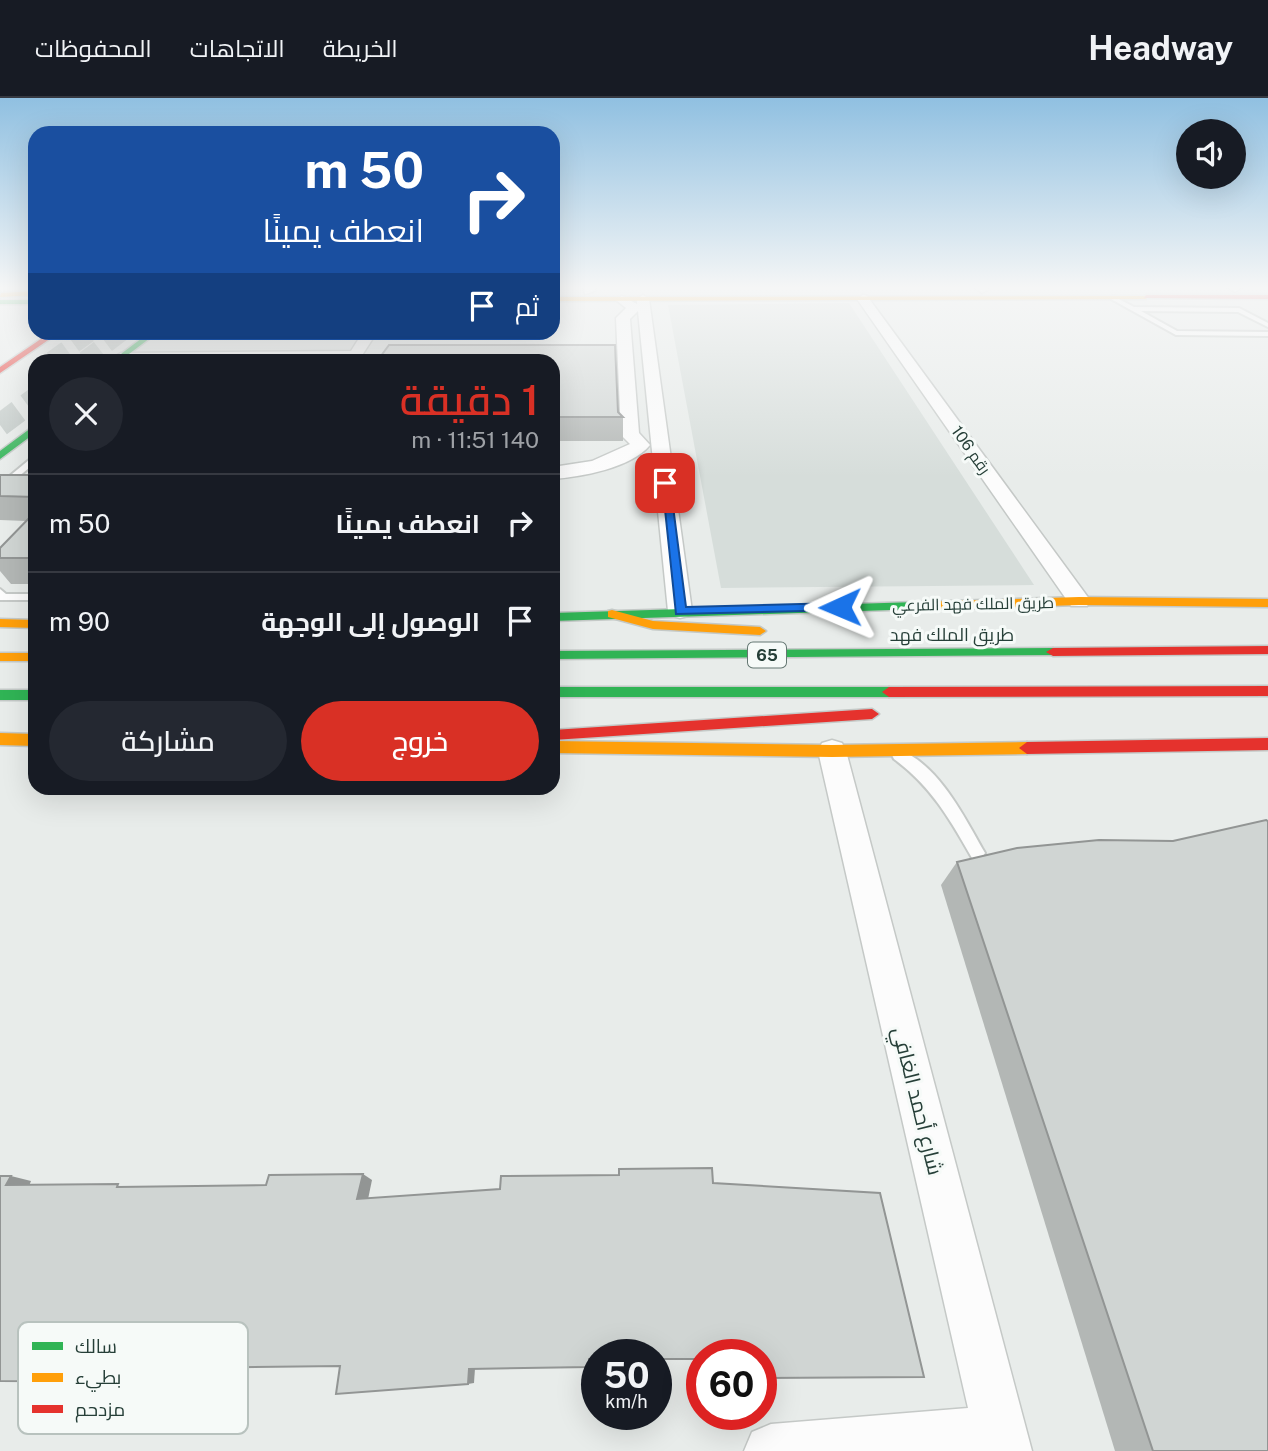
<!DOCTYPE html>
<html lang="ar">
<head>
<meta charset="utf-8">
<style>
	body { margin:0; font-family:"Public Sans",Cairo,sans-serif; background:#242831; color:#f1f3f6; direction:rtl; height:100vh; display:flex; flex-direction:column; font-size:26px; white-space:nowrap }
	* { box-sizing:border-box; margin:0 }
	p { font-size:23px; color:#9ea1a6 }
	.icon { flex:none; width:38px; height:38px; fill:none; stroke:currentColor; stroke-width:2; stroke-linecap:round; stroke-linejoin:round }
	.map { position:relative; flex:1; overflow:hidden; direction:ltr }
	.drawer { position:absolute; left:28px; top:256px; width:532px; height:441px; display:flex; flex-direction:column; background:#171b24; border-radius:21px; box-shadow:0 7px 28px #0002; direction:rtl }
	.drawer>* { flex:none }
	.banner { position:absolute; left:28px; top:28px; width:532px; height:214px; border-radius:21px; box-shadow:0 7px 28px #0002; direction:rtl; background:#1a4fa0; color:#fff; overflow:hidden }
	.buttons { position:absolute; left:1176px; top:21px; display:grid; gap:14px }
	.buttons a { display:grid; place-items:center; width:70px; height:70px; border-radius:50%; background:#171b24; box-shadow:0 7px 28px #0002; font-size:35px }
	.speed { position:absolute; left:581px; top:1241px; display:flex; gap:14px; font-size:35px; font-weight:700; text-align:center }
	.speed>* { display:grid; place-content:center; width:91px; height:91px; border-radius:50%; background:#171b24; box-shadow:0 7px 28px #0002; line-height:1 }
	.speed small { font-size:18px; font-weight:400 }
	.speed .limit { border:10px solid #d22; background:#fff; color:#111 }
	.pin { position:absolute; display:grid; place-items:center; width:60px; height:60px; color:#fff; margin:-30px; border-radius:14px; box-shadow:0 4px 10px #0006 }
	.me { position:absolute; width:77px; margin:-38px; rotate:269deg; stroke-linejoin:round; filter:drop-shadow(0 0 5px #0008) }
	.turn { display:flex; align-items:center; gap:24px; height:147px; padding:0 21px; font-size:32px }
	.turn .icon { width:91px; height:91px; stroke-width:2.5 }
	.turn b { display:block; font-size:49px; line-height:60px }
	.then { display:flex; align-items:center; height:66px; padding:0 21px; background:#0003; gap:14px; font-size:26px }
	.round { display:grid; place-items:center; flex:none; width:74px; height:74px; border-radius:37px; background:#242831 }
	.head { display:flex; align-items:center; justify-content:space-between; height:119px; padding:0 21px }
	h1 { font-size:42px; font-weight:600; line-height:52px; color:#d93025 }
	.button { display:flex; gap:14px; margin-top:auto; padding:14px 21px }
	.button a { flex:1; height:80px; border-radius:42px; background:#d93025; color:#fff; font-size:28px; font-weight:600; line-height:80px; text-align:center }
	.button a+a { background:#242831; color:#f1f3f6 }
	ul { padding:0; list-style:none }
	li { display:flex; align-items:center; gap:21px; height:98px; padding:0 21px; border-top:2px solid #363941 }
	li div { flex:1 }
	li b { display:block; font-size:26px }
	li em { font-style:normal }
	header { display:flex; align-items:center; gap:42px; box-sizing:border-box; height:98px; padding:0 35px; background:#171b24; border-bottom:2px solid #363941 }
	header strong { font-size:33px }
	nav { display:flex; gap:38px; margin-inline-start:auto; font-size:24px }
	.map>svg:first-child { display:block }
	.built { fill:#d6ddda }
	.lines { fill:none; stroke-linecap:round; stroke-linejoin:round }
	.highway-tunnel-far1 { stroke:#c1c9c6; stroke-width:18; stroke-dasharray:18 9; stroke-linecap:butt }
	.highway-tunnel { stroke:#c1c9c6; stroke-width:23; stroke-dasharray:23 11; stroke-linecap:butt }
	.lane-casing { stroke:#c5c9c7; stroke-width:4 }
	.street-casing { stroke:#c5c9c7; stroke-width:3 }
	.fast-casing { stroke:#c4c9c7; stroke-width:3 }
	.slow-casing { stroke:#c4c9c7; stroke-width:3 }
	.jam-casing { stroke:#c4c9c7; stroke-width:3 }
	.lane { fill:#fcfcfc; fill-rule:evenodd }
	.street { fill:#fcfcfc; fill-rule:evenodd }
	.fast { fill:#30b455; fill-rule:evenodd }
	.slow { fill:#ff9f0a; fill-rule:evenodd }
	.jam { fill:#e5322d; fill-rule:evenodd }
	.wall { fill:#b3b7b5 }
	.shaded-wall { fill:#929594 }
	.building { fill:#d0d5d3; stroke:#929594; stroke-width:2 }
	.route { fill:#1a73e8; stroke:#114b97; stroke-width:2 }
	.labels { text-anchor:middle; dominant-baseline:central; stroke-width:6; stroke-linejoin:round; paint-order:stroke }
	.far-street-label { font-size:16px; fill:#263f38; stroke:#f6faf8 }
	.shield { fill:#f6faf8; stroke:#647772; stroke-width:2 }
	.shield-label { font-size:16px; font-weight:bold; fill:#263f38 }
	.street-label { font-size:18px; fill:#263f38; stroke:#f6faf8 }
	.near-street-label { font-size:21px; fill:#263f38; stroke:#f6faf8 }
	.key { fill:#f6faf8; stroke:#b8c2be; stroke-width:2 }
	.key-label { font-size:19px; fill:#263f38 }
</style>
</head>
<body>
<header>
<strong>Headway</strong>
<nav><a>الخريطة</a><a>الاتجاهات</a><a>المحفوظات</a></nav>
</header>
<div class="map">
<svg width="1268" height="1353" viewBox="0 0 1268 1353">
	<rect width="100%" height="100%" fill="#e8ecea"/>
	<polygon class="built" points="849,205 1034,487 721,490 668,207"/>
	<g class="lines">
		<g class="highway-tunnel-far1">
			<polyline points="52,262 91,234"/>
			<polyline points="85,262 122,234"/>
		</g>
		<polyline class="highway-tunnel" points="0,327 35,301"/>
		<g class="lane-casing">
			<g id="lane">
				<polygon points="1113,198 1134,209 1239,210 1268,225 1268,229 1238,214 1141,213 1177,233 1268,234 1268,238 1176,237 1111,201"/>
				<polygon points="35,357 35,365 0,394 0,386"/>
				<polygon points="0,491 6,496 35,496 35,502 0,502"/>
				<path d="M 899,652 C 937,665 964,718 982,750 L 985,755 L 982,760 L 977,761 L 972,760 C 950,721 930,687 894,661 L 892,657 Z"/>
			</g>
		</g>
		<g class="street-casing">
			<g id="street">
				<polygon points="583,189 595,189 595,193 585,196"/>
				<polygon points="974,189 987,189 988,191 982,195"/>
				<polygon points="1227,189 1241,189 1241,190 1235,194"/>
				<path d="M 643,197 L 649,201 L 692,513 L 688,518 L 680,520 L 672,518 L 668,513 L 638,213 L 630,221 L 639,335 L 650,347 C 631,370 581,379 553,381 L 553,369 L 592,363 L 630,346 L 621,337 L 616,220 L 626,210 L 616,202 L 622,198 L 637,206 L 637,201 Z"/>
				<polygon points="863,197 867,198 1087,498 1091,503 1087,508 1071,508 857,201"/>
				<polygon points="363,234 377,234 359,262 117,262 114,259 121,255 351,253"/>
				<polygon points="832,642 842,645 846,653 1032,1353 744,1353 752,1334 771,1326 968,1310 818,653 822,645"/>
			</g>
		</g>
		<g class="fast-casing">
			<g id="fast">
				<rect x="0" y="202" width="35" height="4"/>
				<polygon points="150,234 158,234 121,262 113,262"/>
				<polygon points="35,327 35,335 0,361 0,353"/>
				<polygon points="917,504 921,505 921,511 553,523 553,515"/>
				<polygon points="1053,550 1060,554 1058,557 553,561 553,553"/>
				<polygon points="553,589 889,589 896,594 889,599 553,599"/>
				<rect x="0" y="592" width="35" height="10"/>
			</g>
		</g>
		<g class="slow-casing">
			<g id="slow">
				<polygon points="35,193 35,197 0,199 1,195"/>
				<polygon points="1148,198 1146,201 553,203 553,199"/>
				<polygon points="1079,499 1268,501 1268,509 1079,507 917,512 911,508 917,504"/>
				<polygon points="612,512 653,523 760,529 766,533 760,537 653,531 608,519 608,513"/>
				<polygon points="0,521 35,522 35,530 0,529"/>
				<rect x="0" y="555" width="35" height="8"/>
				<polygon points="0,635 35,636 35,648 0,647"/>
				<polygon points="553,643 832,647 1027,644 1035,650 1027,656 832,659 553,655"/>
			</g>
		</g>
		<g class="jam-casing">
			<g id="jam">
				<polygon points="1146,197 1268,197 1268,201 1144,200"/>
				<polygon points="51,234 60,234 0,275 0,269"/>
				<polygon points="151,234 159,234 159,235 155,237"/>
				<polygon points="1268,548 1268,556 1053,558 1046,554 1053,550"/>
				<polygon points="1268,588 1268,598 889,599 882,594 889,589"/>
				<polygon points="872,611 879,616 872,621 553,642 553,632"/>
				<polygon points="1268,640 1268,652 1027,656 1019,650 1027,644"/>
			</g>
		</g>
		<use href="#lane" class="lane"/>
		<use href="#street" class="street"/>
		<use href="#fast" class="fast"/>
		<use href="#slow" class="slow"/>
		<use href="#jam" class="jam"/>
	</g>
	<g class="wall">
		<polygon points="553,262 618,314 623,319 623,343 553,343"/>
		<polygon points="0,377 35,377 35,486 11,486 0,473 0,450 26,423 0,422"/>
		<polygon points="1173,743 1268,1353 1115,1353 941,787 957,764"/>
	</g>
	<g class="shaded-wall">
		<polygon points="363,1076 372,1082 367,1106 357,1101"/>
		<polygon points="11,1078 31,1083 27,1093 6,1087"/>
		<polygon points="178,1270 195,1270 191,1282 173,1284"/>
		<polygon points="475,1270 474,1285 468,1286 469,1271"/>
	</g>
	<g class="building">
		<polygon points="389,247 615,247 618,314 623,319 553,319 553,262 378,262"/>
		<polygon points="0,377 35,377 35,399 0,398"/>
		<polygon points="35,414 35,460 0,460 0,450"/>
		<polygon points="1266,722 1268,723 1268,1353 1153,1353 957,764 1017,750 1099,742 1173,743"/>
		<polygon points="712,1070 713,1085 880,1095 924,1279 761,1280 761,1256 702,1256 702,1261 656,1261 656,1256 597,1256 597,1261 589,1261 589,1269 469,1271 468,1286 336,1296 340,1268 178,1270 173,1284 0,1283 0,1078 11,1078 6,1087 118,1086 117,1089 266,1087 269,1077 363,1076 357,1101 500,1091 501,1078 619,1077 619,1071"/>
	</g>
	<linearGradient id="sky" x2="0" y2="1"><stop stop-color="#90c0e1"/><stop offset="0.5" stop-color="#f5f6f6"/><stop offset="1" stop-color="#f5f6f6" stop-opacity="0"/></linearGradient>
	<rect width="1268" height="379" fill="url(#sky)"/>
	<polygon class="route" points="662,383 670,385 686,509 840,505 844,507 844,512 676,516"/>
	<g class="labels">
		<g class="far-street-label">
			<text transform="translate(971 352) rotate(55)">رقم 106</text>
			<text transform="translate(973 506) rotate(-1)">طريق الملك فهد الفرعي</text>
		</g>
		<rect class="shield" x="748" y="544.5" width="38" height="25" rx="5"/>
		<g class="shield-label">
			<text x="767" y="557">65</text>
		</g>
		<g class="street-label">
			<text x="952" y="536">طريق الملك فهد</text>
		</g>
		<g class="near-street-label">
			<text transform="translate(918 1003) rotate(76)">شارع أحمد الغافي</text>
		</g>
	</g>
	<rect x="18" y="1224" width="230" height="112" rx="10" class="key"/>
	<rect x="32" y="1244" width="31" height="8" fill="#30b455"/>
	<rect x="32" y="1275" width="31" height="9" fill="#ff9f0a"/>
	<rect x="32" y="1307" width="31" height="8" fill="#e5322d"/>
	<g class="key-label">
		<text x="75" y="1255">سالك</text>
		<text x="75" y="1286">بطيء</text>
		<text x="75" y="1318">مزدحم</text>
	</g>
</svg>
<div class="buttons">
<a><svg class="icon" aria-label="sound" viewBox="0 0 24 24"><path d="M4 9h4l5-4v14l-5-4H4zM17 9q2 3 0 6"/></svg></a>
</div>
<div class="speed"><div>50<small>km/h</small></div><div class="limit">60</div></div>
<div class="pin" style="left:665px;top:385px;background:#d93025"><svg class="icon" aria-label="arrive" viewBox="0 0 24 24"><path d="M6 21V4h12l-3 4 3 4H6"/></svg></div>
<svg class="me" style="left:840px;top:509px" viewBox="-20 -20 40 40"><path d="M0-17L14 15 0 8-14 15z" fill="#1a73e8" stroke="#fff" stroke-width="4"/></svg>
<div class="banner">
<div class="turn"><svg class="icon" aria-label="right" viewBox="0 0 24 24"><path d="M7 20v-9h11M14 6l5 5-5 5"/></svg><div><b>50 m</b>انعطف يمينًا</div></div>
<div class="then">ثم<svg class="icon" aria-label="arrive" viewBox="0 0 24 24"><path d="M6 21V4h12l-3 4 3 4H6"/></svg></div>
</div>
<section class="drawer">
<div class="head"><div><h1>1 دقيقة</h1><p>140 m · 11:51</p></div><a class="round"><svg class="icon" aria-label="close" viewBox="0 0 24 24"><path d="M6 6l12 12M18 6L6 18"/></svg></a></div>
<ul>
<li><svg class="icon" aria-label="right" viewBox="0 0 24 24"><path d="M7 20v-9h11M14 6l5 5-5 5"/></svg><div><b>انعطف يمينًا</b></div><em>50 m</em></li>
<li><svg class="icon" aria-label="arrive" viewBox="0 0 24 24"><path d="M6 21V4h12l-3 4 3 4H6"/></svg><div><b>الوصول إلى الوجهة</b></div><em>90 m</em></li>
</ul>
<div class="button"><a>خروج</a><a>مشاركة</a></div>
</section>
</div>
</body>
</html>
